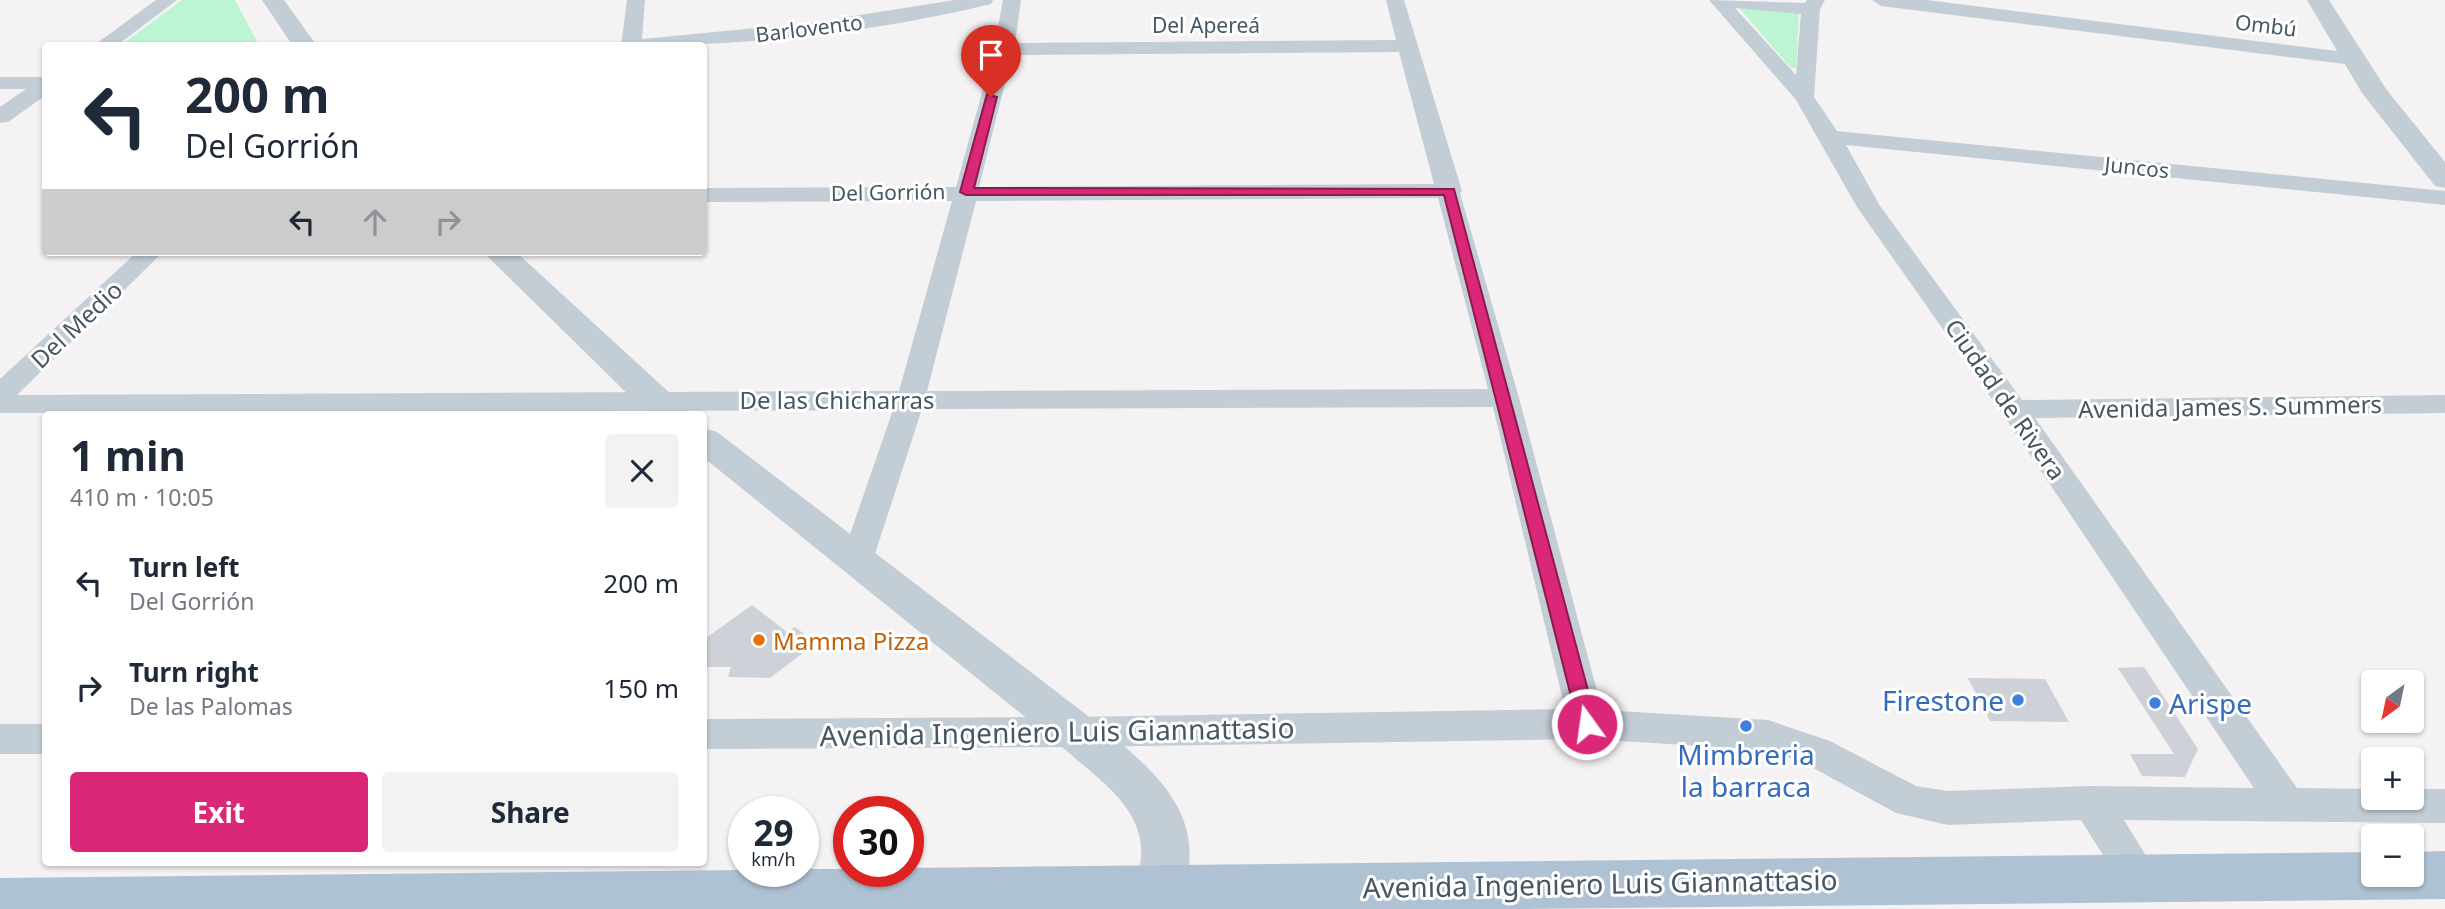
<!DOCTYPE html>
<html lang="en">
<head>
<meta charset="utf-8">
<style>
	body { margin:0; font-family:"Noto Sans",sans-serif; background:#f2f2f3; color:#1f2937; height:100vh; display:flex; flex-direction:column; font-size:26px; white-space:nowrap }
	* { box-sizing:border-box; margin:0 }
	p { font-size:23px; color:#747a83 }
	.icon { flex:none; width:38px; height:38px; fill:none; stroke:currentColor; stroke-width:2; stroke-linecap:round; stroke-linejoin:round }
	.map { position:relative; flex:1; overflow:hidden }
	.side { position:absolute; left:42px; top:411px; width:665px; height:455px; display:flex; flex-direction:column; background:#fff; border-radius:7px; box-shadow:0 2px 5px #0004 }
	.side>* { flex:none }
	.banner { position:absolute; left:42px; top:42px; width:665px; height:214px; border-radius:7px; box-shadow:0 2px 5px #0004; background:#fff; color:#1f2937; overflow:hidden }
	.needle { width:46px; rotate:213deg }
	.buttons { position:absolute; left:2361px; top:670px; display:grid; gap:14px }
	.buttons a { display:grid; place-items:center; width:63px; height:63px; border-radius:7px; background:#fff; box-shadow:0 2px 5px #0004; font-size:35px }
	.speed { position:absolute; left:728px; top:796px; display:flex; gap:14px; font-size:35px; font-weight:700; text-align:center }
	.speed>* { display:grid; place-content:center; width:91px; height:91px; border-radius:50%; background:#fff; box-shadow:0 2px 5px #0004; line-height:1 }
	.speed small { font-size:18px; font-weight:400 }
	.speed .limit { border:10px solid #d22; background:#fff; color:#111 }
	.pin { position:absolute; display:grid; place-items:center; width:60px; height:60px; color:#fff; margin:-72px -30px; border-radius:50% 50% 50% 0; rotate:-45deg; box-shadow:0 0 7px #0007 }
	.pin .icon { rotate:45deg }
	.me { position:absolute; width:77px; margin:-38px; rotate:346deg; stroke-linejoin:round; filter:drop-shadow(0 0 5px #0008) }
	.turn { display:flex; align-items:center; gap:24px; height:147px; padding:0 28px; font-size:32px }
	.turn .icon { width:91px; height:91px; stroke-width:2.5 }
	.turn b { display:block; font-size:49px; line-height:60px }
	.lanes { display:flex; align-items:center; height:66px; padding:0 28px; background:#0003; justify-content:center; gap:35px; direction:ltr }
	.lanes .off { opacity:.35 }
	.round { display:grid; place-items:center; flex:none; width:74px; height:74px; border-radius:7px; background:#f2f2f3 }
	.summary { display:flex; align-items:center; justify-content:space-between; height:119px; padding:0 28px }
	h1 { font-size:42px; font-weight:700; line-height:52px }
	.action { display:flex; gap:14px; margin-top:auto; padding:14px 28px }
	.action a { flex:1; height:80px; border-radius:7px; background:#db2777; color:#fff; font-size:28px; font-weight:700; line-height:80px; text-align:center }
	.action a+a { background:#f2f2f3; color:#1f2937 }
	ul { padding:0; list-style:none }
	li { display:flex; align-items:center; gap:21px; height:105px; padding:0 28px }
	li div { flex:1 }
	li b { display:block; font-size:26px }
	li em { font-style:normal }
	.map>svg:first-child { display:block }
	.green { fill:#bdf5d2 }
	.building { fill:#ced1d8 }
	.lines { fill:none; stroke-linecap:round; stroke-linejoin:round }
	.minor { fill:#c2cdd5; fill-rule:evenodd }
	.tertiary { fill:#c2cdd5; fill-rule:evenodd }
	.primary { fill:#afc2d3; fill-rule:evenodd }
	.route { fill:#db2777; stroke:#8e194d; stroke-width:2 }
	.food-dot { fill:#e8710a; stroke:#fff; stroke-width:2.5 }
	.shop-dot { fill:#3f7fe0; stroke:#fff; stroke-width:2.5 }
	.labels { text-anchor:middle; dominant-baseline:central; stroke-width:6; stroke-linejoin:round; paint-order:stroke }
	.far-street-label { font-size:21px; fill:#475662; stroke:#fff }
	.street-label { font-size:24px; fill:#475662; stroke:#fff }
	.food-label { font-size:24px; fill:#c56008; stroke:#fff; text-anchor:start }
	.near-shop-label { font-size:28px; fill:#366cbe; stroke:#fff; text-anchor:end }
	.near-street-label { font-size:28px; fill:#475662; stroke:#fff }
</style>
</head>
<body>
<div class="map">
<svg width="2445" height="909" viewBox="0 0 2445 909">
	<rect width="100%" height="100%" fill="#f4f2f2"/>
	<g class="green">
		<polygon points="182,0 235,0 259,45 121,45"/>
		<polygon points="1739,8 1799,12 1796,68 1791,68"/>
	</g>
	<g class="building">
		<polygon points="752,605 787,632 795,627 816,643 770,678 728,677 731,667 704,667 706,638"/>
		<polygon points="2144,667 2198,749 2185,777 2142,776 2130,754 2174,754 2118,668"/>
		<polygon points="1968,678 2045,679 2069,722 1990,721"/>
	</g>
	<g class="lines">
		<g class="minor">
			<polygon points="156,0 177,0 116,46 93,46"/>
			<path d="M 627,0 L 645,0 L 642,39 L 809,23 L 955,0 L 993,0 L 991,4 C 872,33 743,46 621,46 Z"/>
			<path d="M 1003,0 L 1021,0 L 1015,43 L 1396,40 L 1386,0 L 1404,0 L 1462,191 L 1460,193 L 1519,398 L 1602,710 L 1768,720 L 1830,741 L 1916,786 L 1948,791 L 2091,786 L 2254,788 L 2004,416 L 1857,207 L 1796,100 L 1709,0 L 1805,3 L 1807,0 L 1825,0 L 1820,9 L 1814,97 L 1837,131 L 2445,191 L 2445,205 L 1846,145 L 1880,206 L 2022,400 L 2445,395 L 2445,413 L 2035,418 L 2297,788 L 2373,789 L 2373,798 L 2412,798 L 2412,789 L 2445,789 L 2445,823 L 2124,820 L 2159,877 L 2153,890 L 2139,895 L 2125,890 L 2081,820 L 1948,825 L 1896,813 L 1804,763 L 1768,750 L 1587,739 L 1076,747 L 704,749 L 704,719 L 1076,717 L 1565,709 L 1493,407 L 922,409 L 873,560 L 868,568 L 857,572 L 846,568 L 841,560 L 893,410 L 0,413 L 0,379 L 137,252 L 163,252 L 17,395 L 899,391 L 952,201 L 704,202 L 704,188 L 956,187 L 994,49 ZM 1735,8 L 1801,14 L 1796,75 ZM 1399,52 L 1434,184 L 979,187 L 1012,55 ZM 1438,198 L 1488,389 L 927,391 L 976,201 Z"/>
			<polygon points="1872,0 1926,0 2353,53 2360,55 2363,59 2360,63 2353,65 1881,6"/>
			<polygon points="0,77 46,77 46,95 8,122 0,123 0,107 26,89 0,89"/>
			<rect x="0" y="724" width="46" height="30"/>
		</g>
		<g class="tertiary">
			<polygon points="262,0 284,0 317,46 293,46"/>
			<polygon points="2307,0 2329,0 2386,89 2445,162 2445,188 2435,186 2362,93"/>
			<polygon points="483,252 516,252 685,407 690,415 649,415"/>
			<path d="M 704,428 L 717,432 L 1092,719 C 1130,752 1184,789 1189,844 C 1191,866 1186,888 1184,909 L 1134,909 C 1136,886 1144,861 1140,839 C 1133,799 1088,771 1060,745 L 704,458 Z"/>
		</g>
		<polygon class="primary" points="2445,851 2445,899 1524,909 0,909 0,878 744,870 803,872 803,869 849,869 849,872 908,872 908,868 2373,852 2373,875 2412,875 2412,852"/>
	</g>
	<polygon class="route" points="987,94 997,97 974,188 1454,189 1597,724 1594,729 1587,732 1581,729 1578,724 1444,195 966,195 960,192"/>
	<circle class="food-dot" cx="759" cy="640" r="7"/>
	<g class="shop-dot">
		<circle cx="2018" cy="700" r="7"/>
		<circle cx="2155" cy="703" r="7"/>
		<circle cx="1746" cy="726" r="7"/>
	</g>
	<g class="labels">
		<g class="far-street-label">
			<text x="1206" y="25">Del Apereá</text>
			<text transform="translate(2266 25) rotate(7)">Ombú</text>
			<text transform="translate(809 28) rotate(-7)">Barlovento</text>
			<text transform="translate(2137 167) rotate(6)">Juncos</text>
			<text transform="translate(888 192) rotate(-1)">Del Gorrión</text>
		</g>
		<g class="street-label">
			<text transform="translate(76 324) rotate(-43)">Del Medio</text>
			<text x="837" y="399">De las Chicharras</text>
			<text transform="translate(2006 399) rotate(55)">Ciudad de Rivera</text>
			<text transform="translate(2230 406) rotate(-1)">Avenida James S. Summers</text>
		</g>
		<g class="food-label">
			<text x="773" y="640">Mamma Pizza</text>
		</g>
		<g class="near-shop-label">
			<text x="2004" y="700">Firestone</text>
			<text x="2169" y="703" text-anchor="start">Arispe</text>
			<text x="1746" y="754" text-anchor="middle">Mimbreria<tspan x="1746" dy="32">la barraca</tspan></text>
		</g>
		<g class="near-street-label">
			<text transform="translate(1057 731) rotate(-1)">Avenida Ingeniero Luis Giannattasio</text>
			<text transform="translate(1600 883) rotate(-1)">Avenida Ingeniero Luis Giannattasio</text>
		</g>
	</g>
</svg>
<div class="buttons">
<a><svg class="needle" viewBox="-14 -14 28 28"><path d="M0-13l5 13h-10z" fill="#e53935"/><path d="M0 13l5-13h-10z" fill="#747a83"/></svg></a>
<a>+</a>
<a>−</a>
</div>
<div class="speed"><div>29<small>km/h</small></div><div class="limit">30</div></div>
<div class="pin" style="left:991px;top:97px;background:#d93025"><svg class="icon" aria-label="arrive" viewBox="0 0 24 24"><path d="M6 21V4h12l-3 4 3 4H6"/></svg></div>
<svg class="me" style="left:1587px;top:724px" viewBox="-20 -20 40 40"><circle r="17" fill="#db2777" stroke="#fff" stroke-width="3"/><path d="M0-11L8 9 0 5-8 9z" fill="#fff"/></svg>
<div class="banner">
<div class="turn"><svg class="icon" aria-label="left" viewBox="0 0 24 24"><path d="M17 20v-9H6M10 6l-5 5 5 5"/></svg><div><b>200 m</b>Del Gorrión</div></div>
<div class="lanes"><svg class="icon" aria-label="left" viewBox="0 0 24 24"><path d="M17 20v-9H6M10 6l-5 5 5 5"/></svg><svg class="icon off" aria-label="ahead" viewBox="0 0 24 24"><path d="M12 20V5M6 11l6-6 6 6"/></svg><svg class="icon off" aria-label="right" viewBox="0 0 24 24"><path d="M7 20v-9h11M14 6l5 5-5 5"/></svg></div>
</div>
<section class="side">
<div class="summary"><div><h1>1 min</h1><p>410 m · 10:05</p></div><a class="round"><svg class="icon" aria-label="close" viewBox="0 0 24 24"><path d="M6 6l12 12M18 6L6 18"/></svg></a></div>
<ul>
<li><svg class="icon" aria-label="left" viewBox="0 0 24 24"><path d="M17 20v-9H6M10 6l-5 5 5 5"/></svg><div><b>Turn left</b><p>Del Gorrión</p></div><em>200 m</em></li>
<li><svg class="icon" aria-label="right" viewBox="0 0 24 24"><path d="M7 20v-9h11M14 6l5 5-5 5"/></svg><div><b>Turn right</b><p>De las Palomas</p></div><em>150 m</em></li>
</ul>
<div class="action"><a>Exit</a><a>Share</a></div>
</section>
</div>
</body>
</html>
